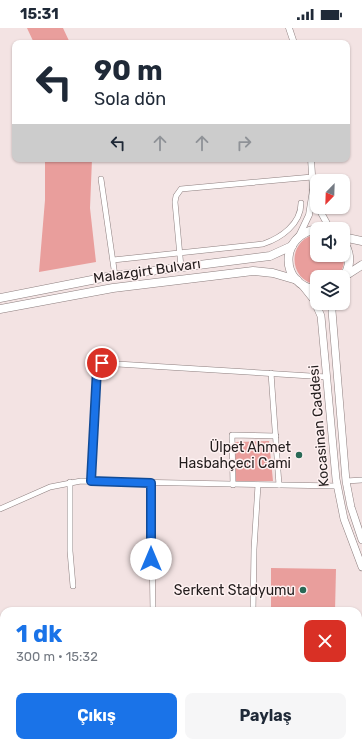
<!DOCTYPE html>
<html lang="tr">
<head>
<meta charset="utf-8">
<style>
	body { margin:0; font-family:Rubik,sans-serif; background:#f6f6f7; color:#1f2937; height:100vh; display:flex; flex-direction:column; font-size:15px; white-space:nowrap }
	* { box-sizing:border-box; margin:0 }
	p { font-size:13px; color:#747a83 }
	.icon { flex:none; width:22px; height:22px; fill:none; stroke:currentColor; stroke-width:2; stroke-linecap:round; stroke-linejoin:round }
	.map { position:relative; flex:1; overflow:hidden }
	.sheet { position:absolute; left:0px; top:579px; width:362px; height:140px; display:flex; flex-direction:column; background:#fff; border-radius:12px 12px 0 0; box-shadow:0 1px 3px #0004 }
	.sheet>* { flex:none }
	.banner { position:absolute; left:12px; top:12px; width:338px; height:122px; border-radius:8px; box-shadow:0 1px 3px #0004; background:#fff; color:#1f2937; overflow:hidden }
	.needle { width:26px; rotate:203deg }
	.fabs { position:absolute; left:310px; top:146px; display:grid; gap:8px }
	.fabs a { display:grid; place-items:center; width:40px; height:40px; border-radius:8px; background:#fff; box-shadow:0 1px 3px #0004; font-size:20px }
	.pin { position:absolute; display:grid; place-items:center; width:34px; height:34px; color:#fff; margin:-17px; border:2px solid #fff; border-radius:50%; box-shadow:0 1px 4px #0007 }
	.me { position:absolute; width:44px; margin:-22px; rotate:0deg; stroke-linejoin:round; filter:drop-shadow(0 0 3px #0008) }
	.turn { display:flex; align-items:center; gap:14px; height:84px; padding:0 16px; font-size:18px }
	.turn .icon { width:52px; height:52px; stroke-width:2.5 }
	.turn b { display:block; font-size:28px; line-height:34px }
	.lanes { display:flex; align-items:center; height:38px; padding:0 16px; background:#0003; justify-content:center; gap:20px; direction:ltr }
	.lanes .off { opacity:.35 }
	.round { display:grid; place-items:center; flex:none; width:42px; height:42px; border-radius:8px; background:#f6f6f7 }
	.head { display:flex; align-items:center; justify-content:space-between; height:68px; padding:0 16px }
	h1 { font-size:24px; font-weight:700; line-height:30px; color:#1a73e8 }
	.button { display:flex; gap:8px; margin-top:auto; padding:8px 16px }
	.button a { flex:1; height:46px; border-radius:8px; background:#1a73e8; color:#fff; font-size:16px; font-weight:700; line-height:46px; text-align:center }
	.button a+a { background:#f6f6f7; color:#1f2937 }
	.status { display:flex; justify-content:space-between; align-items:center; height:28px; padding:0 20px; background:#fff; direction:ltr }
	.status svg { height:11px; fill:currentColor }
	.map>svg:first-child { display:block }
	.green { fill:#e99e9c }
	.lines { fill:none; stroke-linecap:round; stroke-linejoin:round }
	.minor-casing { stroke:#8d7f7f; stroke-width:6 }
	.tertiary-casing { stroke:#8d7f7f; stroke-width:7 }
	.secondary-casing { stroke:#8d7f7f; stroke-width:8 }
	.trunk-casing { stroke:#8d7f7f; stroke-width:9 }
	.minor { stroke:#fff; stroke-width:5 }
	.tertiary { stroke:#fff; stroke-width:6 }
	.secondary { stroke:#fff; stroke-width:7 }
	.trunk { stroke:#fff; stroke-width:8 }
	.route-casing { stroke:#114b97; stroke-width:10 }
	.route { stroke:#1a73e8; stroke-width:7 }
	.poi-dot { fill:#296956; stroke:#fef1f1; stroke-width:1.5 }
	.labels { text-anchor:middle; dominant-baseline:central; stroke-width:3; stroke-linejoin:round; paint-order:stroke }
	.street-label { font-size:14px; fill:#231d1d; stroke:#fef1f1 }
	.poi-label { font-size:14px; fill:#231d1d; stroke:#fef1f1; text-anchor:end }
</style>
</head>
<body>
<div class="status"><b>15:31</b><svg viewBox="0 0 49 12"><path d="M0 12V9h3v3zM5 12V6h3v6zM10 12V3h3v9zM15 12V0h3v12zM26 1h20v11H26zM47 4h2v5h-2z"/></svg></div>
<div class="map">
<svg width="362" height="719" viewBox="0 0 362 719">
	<rect width="100%" height="100%" fill="#f3e3e3"/>
	<g class="green">
		<polygon points="27,0 63,0 70,15 34,15"/>
		<polygon points="45,131 92,131 90,180 96,234 39,244 45,172"/>
		<path d="M 317,206 L 317,227 L 343,227 L 343,224 C 345,234 344,241 337,249 L 317,249 L 317,257 C 287,252 287,211 317,206 Z"/>
		<polygon points="269,413 273,453 236,453 235,414"/>
		<polygon points="271,540 336,541 335,583 271,583"/>
	</g>
	<g class="lines">
		<g class="minor-casing">
			<g id="minor">
				<polyline points="101,151 115,248"/>
				<path d="M 113,232 L 263,216 C 281,210 301,196 301,175"/>
				<polyline points="181,239 175,174 176,168 181,161 312,149"/>
				<polyline points="271,345 279,457"/>
				<polyline points="91,453 97,341 101,335 327,349"/>
				<polyline points="346,453 362,452"/>
				<polyline points="70,454 70,523 73,558"/>
				<polyline points="151,455 153,583"/>
				<polyline points="233,457 232,407 276,408"/>
				<polyline points="0,481 50,459 81,453 337,458"/>
				<polyline points="253,583 254,521 258,457"/>
				<polyline points="358,675 362,676"/>
				<polyline points="151,719 161,715"/>
				<polyline points="255,719 256,715"/>
				<polyline points="309,719 309,715"/>
			</g>
		</g>
		<g class="tertiary-casing">
			<g id="tertiary">
				<polyline points="289,0 294,15"/>
				<polyline points="311,131 313,162 317,176"/>
				<polyline points="318,179 330,201"/>
				<polyline points="299,208 309,187 313,162"/>
			</g>
		</g>
		<g class="secondary-casing">
			<g id="secondary">
				<polyline points="302,257 314,272 321,288 336,451 344,491 362,539"/>
				<polyline points="333,275 332,283 346,453 351,479 362,512"/>
			</g>
		</g>
		<g class="trunk-casing">
			<g id="trunk">
				<path d="M 317,201 C 279,207 279,257 317,262"/>
				<polyline points="343,209 362,213"/>
				<path d="M 343,213 C 351,225 351,238 343,250"/>
				<polyline points="345,248 362,237"/>
				<polyline points="0,270 112,248 270,228 292,218"/>
				<polyline points="0,281 113,260 253,243 273,245 297,252"/>
			</g>
		</g>
		<use href="#minor" class="minor"/>
		<use href="#tertiary" class="tertiary"/>
		<use href="#secondary" class="secondary"/>
		<use href="#trunk" class="trunk"/>
	</g>
	<g class="lines">
		<g class="route-casing">
			<polyline id="route" points="102,335 99,336 97,341 91,453 151,455 151,531"/>
		</g>
		<use href="#route" class="route"/>
	</g>
	<g class="poi-dot">
		<circle cx="299" cy="427" r="4"/>
		<circle cx="303" cy="562" r="4"/>
	</g>
	<g class="labels">
		<g class="street-label">
			<text transform="translate(147 243) rotate(-8)">Malazgirt Bulvarı</text>
			<text transform="translate(319 398) rotate(-95)">Kocasinan Caddesi</text>
		</g>
		<g class="poi-label">
			<text x="291" y="419">Ülpet Ahmet<tspan x="291" dy="16">Hasbahçeci Cami</tspan></text>
			<text x="295" y="562">Serkent Stadyumu</text>
		</g>
	</g>
</svg>
<div class="fabs">
<a><svg class="needle" viewBox="-14 -14 28 28"><path d="M0-13l5 13h-10z" fill="#e53935"/><path d="M0 13l5-13h-10z" fill="#747a83"/></svg></a>
<a><svg class="icon" aria-label="sound" viewBox="0 0 24 24"><path d="M4 9h4l5-4v14l-5-4H4zM17 9q2 3 0 6"/></svg></a>
<a><svg class="icon" aria-label="layers" viewBox="0 0 24 24"><path d="M12 4l9 5-9 5-9-5zM3 14l9 5 9-5"/></svg></a>
</div>
<div class="pin" style="left:102px;top:335px;background:#d93025"><svg class="icon" aria-label="arrive" viewBox="0 0 24 24"><path d="M6 21V4h12l-3 4 3 4H6"/></svg></div>
<svg class="me" style="left:151px;top:531px" viewBox="-20 -20 40 40"><circle r="19" fill="#fff"/><path d="M0-13L10 11 0 6-10 11z" fill="#1a73e8"/></svg>
<div class="banner">
<div class="turn"><svg class="icon" aria-label="left" viewBox="0 0 24 24"><path d="M17 20v-9H6M10 6l-5 5 5 5"/></svg><div><b>90 m</b>Sola dön</div></div>
<div class="lanes"><svg class="icon" aria-label="left" viewBox="0 0 24 24"><path d="M17 20v-9H6M10 6l-5 5 5 5"/></svg><svg class="icon off" aria-label="ahead" viewBox="0 0 24 24"><path d="M12 20V5M6 11l6-6 6 6"/></svg><svg class="icon off" aria-label="ahead" viewBox="0 0 24 24"><path d="M12 20V5M6 11l6-6 6 6"/></svg><svg class="icon off" aria-label="right" viewBox="0 0 24 24"><path d="M7 20v-9h11M14 6l5 5-5 5"/></svg></div>
</div>
<section class="sheet">
<div class="head"><div><h1>1 dk</h1><p>300 m · 15:32</p></div><a class="round" style="background:#d93025;color:#fff"><svg class="icon" aria-label="close" viewBox="0 0 24 24"><path d="M6 6l12 12M18 6L6 18"/></svg></a></div>
<div class="button"><a>Çıkış</a><a>Paylaş</a></div>
</section>
</div>
</body>
</html>
